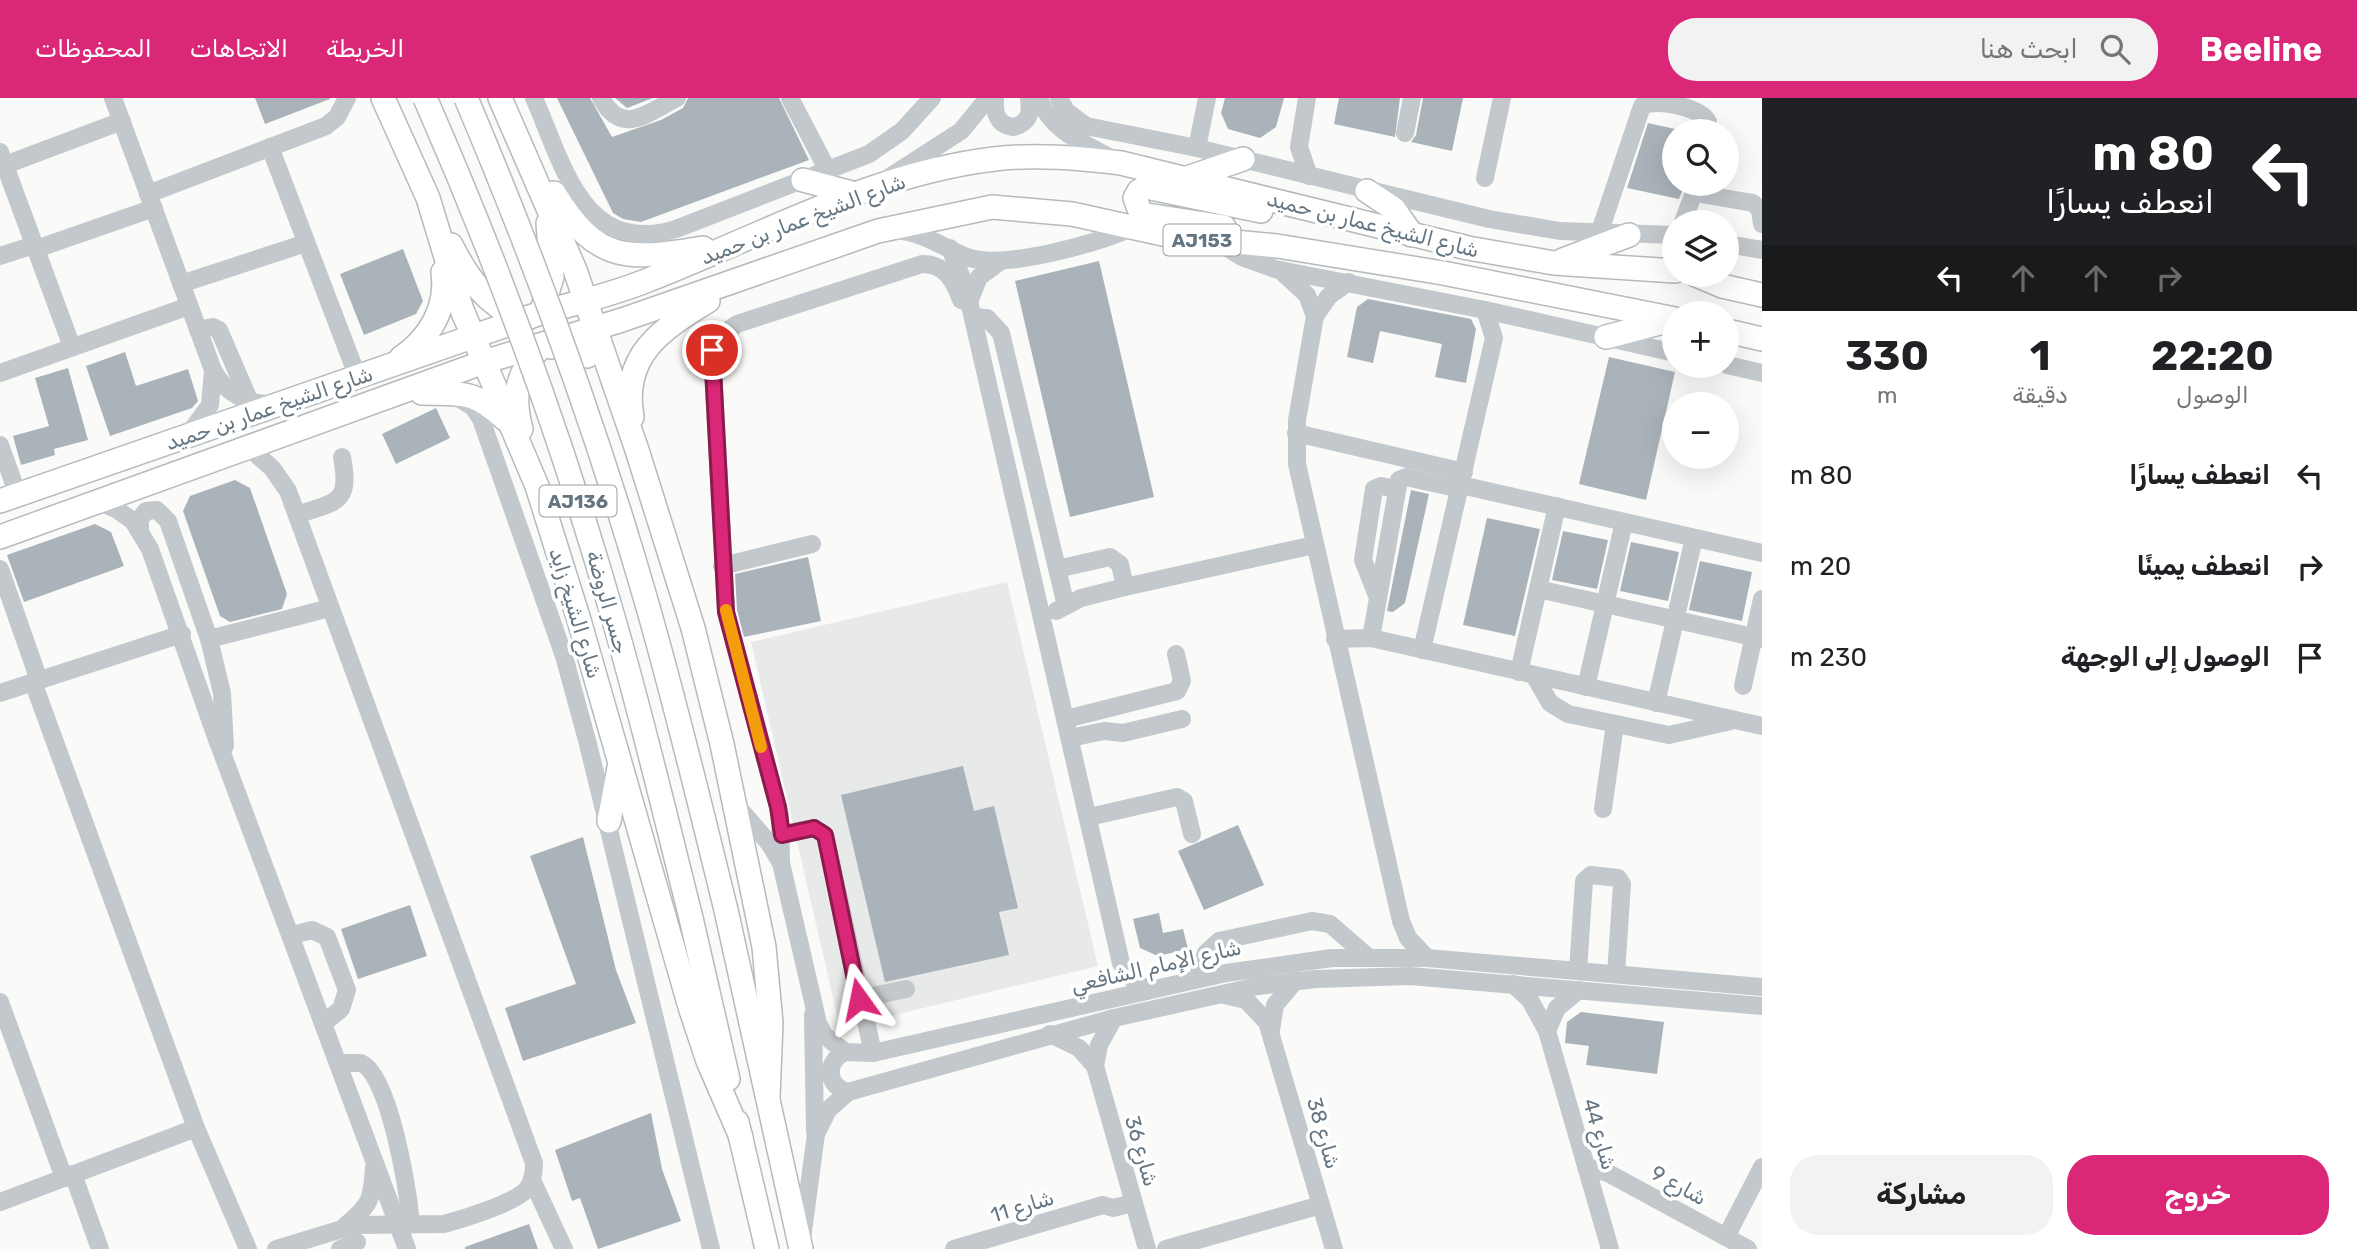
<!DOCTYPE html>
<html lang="ar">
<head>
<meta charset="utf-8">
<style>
	body { margin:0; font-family:Rubik,"Noto Naskh Arabic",sans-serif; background:#f2f2f2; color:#202124; direction:rtl; height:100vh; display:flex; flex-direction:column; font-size:26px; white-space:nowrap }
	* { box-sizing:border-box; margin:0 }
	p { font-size:23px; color:#757577 }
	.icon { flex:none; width:38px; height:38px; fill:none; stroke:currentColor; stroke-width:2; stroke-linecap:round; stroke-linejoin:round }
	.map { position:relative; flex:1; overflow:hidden; direction:ltr }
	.drawer { display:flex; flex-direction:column; background:#fff; width:595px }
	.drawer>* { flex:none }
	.banner { background:#202124; color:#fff; overflow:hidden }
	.tools { position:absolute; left:1662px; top:21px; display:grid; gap:14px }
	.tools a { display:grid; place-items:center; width:77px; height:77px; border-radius:50%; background:#fff; box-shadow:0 7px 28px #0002; font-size:35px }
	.pin { position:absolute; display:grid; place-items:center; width:60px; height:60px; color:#fff; margin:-30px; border:4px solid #fff; border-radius:50%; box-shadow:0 2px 7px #0007 }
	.me { position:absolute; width:77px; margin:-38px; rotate:348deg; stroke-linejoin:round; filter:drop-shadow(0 0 5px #0008) }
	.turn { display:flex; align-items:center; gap:24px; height:147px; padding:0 28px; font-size:32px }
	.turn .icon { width:91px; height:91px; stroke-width:2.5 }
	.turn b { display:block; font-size:49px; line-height:60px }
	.lanes { display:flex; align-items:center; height:66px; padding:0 28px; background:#0003; justify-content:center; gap:35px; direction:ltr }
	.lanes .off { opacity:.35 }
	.eta { display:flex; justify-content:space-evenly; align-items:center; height:119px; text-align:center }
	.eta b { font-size:42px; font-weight:700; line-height:49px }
	.button { display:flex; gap:14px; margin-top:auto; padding:14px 28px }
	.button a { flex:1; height:80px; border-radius:28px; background:#db2777; color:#fff; font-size:28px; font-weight:700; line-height:80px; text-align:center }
	.button a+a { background:#f2f2f2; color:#202124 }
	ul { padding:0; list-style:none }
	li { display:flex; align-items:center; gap:21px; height:91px; padding:0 28px }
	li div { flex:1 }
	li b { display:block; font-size:26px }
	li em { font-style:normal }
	header { display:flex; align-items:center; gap:42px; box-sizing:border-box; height:98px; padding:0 35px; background:#db2777; color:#fff }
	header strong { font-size:33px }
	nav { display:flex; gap:38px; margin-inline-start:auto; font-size:24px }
	.search { width:490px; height:63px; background:#f2f2f2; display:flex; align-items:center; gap:18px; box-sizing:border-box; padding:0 24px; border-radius:28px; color:#757577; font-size:26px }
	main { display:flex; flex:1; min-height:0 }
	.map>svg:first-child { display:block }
	.built { fill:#e8e9e9 }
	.building { fill:#aab3b9 }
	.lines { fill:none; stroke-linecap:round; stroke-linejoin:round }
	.major-casing { stroke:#b5babe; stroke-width:26 }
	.minor { stroke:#c3c8cc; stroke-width:18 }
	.major { stroke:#fff; stroke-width:23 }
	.major-bridge-casing { stroke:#b5babe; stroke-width:26; stroke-linecap:butt }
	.major-bridge { stroke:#fff; stroke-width:23 }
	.route-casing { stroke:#8e194d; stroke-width:18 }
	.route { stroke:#db2777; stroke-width:12 }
	.slow { stroke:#f59e0b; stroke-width:12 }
	.labels { text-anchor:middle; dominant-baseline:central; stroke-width:7; stroke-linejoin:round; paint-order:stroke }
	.shield { fill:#fff; stroke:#939fa8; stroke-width:2 }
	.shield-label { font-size:19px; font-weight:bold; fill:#657683 }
	.street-label { font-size:21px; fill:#657683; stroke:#fff }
</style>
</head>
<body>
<header>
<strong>Beeline</strong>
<div class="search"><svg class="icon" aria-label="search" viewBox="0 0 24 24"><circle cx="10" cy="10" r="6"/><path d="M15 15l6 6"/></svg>ابحث هنا</div>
<nav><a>الخريطة</a><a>الاتجاهات</a><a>المحفوظات</a></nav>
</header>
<main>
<section class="drawer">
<div class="banner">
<div class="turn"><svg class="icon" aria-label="left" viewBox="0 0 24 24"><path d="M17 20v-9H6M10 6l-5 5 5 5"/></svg><div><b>80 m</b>انعطف يسارًا</div></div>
<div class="lanes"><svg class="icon" aria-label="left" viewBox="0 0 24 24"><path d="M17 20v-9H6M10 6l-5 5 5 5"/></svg><svg class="icon off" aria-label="ahead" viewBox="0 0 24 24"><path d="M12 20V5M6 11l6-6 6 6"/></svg><svg class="icon off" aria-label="ahead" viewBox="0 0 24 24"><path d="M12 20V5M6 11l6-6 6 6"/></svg><svg class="icon off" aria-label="right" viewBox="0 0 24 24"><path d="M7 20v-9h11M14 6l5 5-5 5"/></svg></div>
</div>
<div class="eta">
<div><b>22:20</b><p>الوصول</p></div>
<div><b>1</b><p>دقيقة</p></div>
<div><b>330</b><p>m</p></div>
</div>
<ul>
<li><svg class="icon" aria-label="left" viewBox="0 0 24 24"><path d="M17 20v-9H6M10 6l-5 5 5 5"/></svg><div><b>انعطف يسارًا</b></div><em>80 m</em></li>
<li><svg class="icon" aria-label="right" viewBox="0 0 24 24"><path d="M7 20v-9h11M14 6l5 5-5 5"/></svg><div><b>انعطف يمينًا</b></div><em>20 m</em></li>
<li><svg class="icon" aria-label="arrive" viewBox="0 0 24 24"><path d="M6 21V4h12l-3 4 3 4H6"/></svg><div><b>الوصول إلى الوجهة</b></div><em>230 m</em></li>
</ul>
<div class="button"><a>خروج</a><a>مشاركة</a></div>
</section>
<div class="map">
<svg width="1762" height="1151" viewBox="0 0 1762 1151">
	<rect width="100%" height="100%" fill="#fafaf8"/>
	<polygon class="built" points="1007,484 1098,868 840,930 751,544"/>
	<g class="building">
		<polygon points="255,0 330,0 330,1 265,26"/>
		<polygon points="557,0 590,0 612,39 661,22 683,10 688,0 779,0 809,62 641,124 623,121 613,115"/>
		<polygon points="615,0 653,0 627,10"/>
		<polygon points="1225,0 1284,0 1276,29 1260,40 1228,31 1221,15"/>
		<polygon points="1339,0 1400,0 1395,39 1334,26"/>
		<polygon points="1423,0 1463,0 1452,53 1411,44 1416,37"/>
		<polygon points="1648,25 1675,31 1675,86 1685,86 1679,101 1627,90"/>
		<polygon points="403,151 423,203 416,216 364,237 340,176"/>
		<polygon points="1099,163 1154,399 1070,419 1015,183"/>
		<polygon points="1368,201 1471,221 1476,231 1466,285 1435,279 1442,246 1380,233 1373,265 1347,259 1357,209"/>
		<polygon points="125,254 136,288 188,271 198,303 192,310 110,338 86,268"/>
		<polygon points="1609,259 1675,274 1646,402 1579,386"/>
		<polygon points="68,270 88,342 54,351 55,357 21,367 13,338 49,328 35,280"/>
		<polygon points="436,310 450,340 396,366 382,336"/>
		<polygon points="235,382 250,390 287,496 282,511 230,524 220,518 183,413 190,398"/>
		<polygon points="1411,392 1429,396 1405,505 1393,514 1387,513"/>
		<polygon points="1487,420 1540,431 1515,538 1463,527"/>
		<polygon points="95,426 111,434 124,468 24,504 7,457"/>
		<polygon points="1563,433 1608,442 1597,491 1552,482"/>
		<polygon points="1631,444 1679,454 1668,503 1620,493"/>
		<polygon points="808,459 821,523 744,539 737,512 735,476"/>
		<polygon points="1700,463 1752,474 1742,523 1689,512"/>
		<polygon points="963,668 974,713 994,708 1018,810 999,814 1009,857 885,884 841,697"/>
		<polygon points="1238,727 1264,787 1204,812 1178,753"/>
		<polygon points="583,739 616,872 636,925 523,963 505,910 576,886 530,758"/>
		<polygon points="410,807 427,858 358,881 341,831"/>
		<polygon points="1159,815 1163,835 1183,831 1188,851 1158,858 1140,850 1133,821"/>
		<polygon points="1581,914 1664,924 1657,976 1586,967 1589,948 1565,945 1567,924"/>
		<polygon points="651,1015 662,1071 681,1123 598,1151 580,1100 572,1103 555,1052"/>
		<polygon points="529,1126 538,1151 465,1151 465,1149"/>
	</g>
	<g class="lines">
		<g class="major-casing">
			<g id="major">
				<polyline points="383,0 428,100 462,212 537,388 579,522 690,909 708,963 741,1039"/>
				<polyline points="500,0 575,172 637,352 693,530 722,646 764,849 771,925 768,999"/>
				<polyline points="1187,80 1243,61"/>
				<polyline points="803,82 856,96"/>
				<polyline points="1367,93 1394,111 1412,137"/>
				<path d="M 554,95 C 597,166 628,162 703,150"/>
				<polyline points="1224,129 1141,116 1135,100 1139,93 1146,89 1261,113"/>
				<path d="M 451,147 C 467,179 489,212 526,221"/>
				<polyline points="1563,162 1629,137"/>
				<polyline points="1696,177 1722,188 1762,197"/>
				<polyline points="542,212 552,179 548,125"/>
				<polyline points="1727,233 1762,241"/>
				<polyline points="1606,239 1671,222"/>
				<polyline points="551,249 571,245 587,258"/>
				<path d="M 401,260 C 430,240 448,209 443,174"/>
				<path d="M 422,295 C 461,296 473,291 505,321"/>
				<path d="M 632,319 C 621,257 662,231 708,203"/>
				<path d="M 521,331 C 512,299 517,275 539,251"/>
				<path d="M 0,403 L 541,215 C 575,205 610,197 643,184 C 758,140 869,76 994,61 C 1036,56 1078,60 1121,65 L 1468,150 L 1554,165 L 1675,173"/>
				<polyline points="0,439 484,264 622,222 878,133 992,109 1072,116 1172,138 1277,148 1443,175 1675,221"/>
				<polyline points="609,723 619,670"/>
				<polyline points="726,812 801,1151"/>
				<polyline points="691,820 728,981"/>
				<polyline points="737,1024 767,1151"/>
			</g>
		</g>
		<g class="minor">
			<path d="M 113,0 L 213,272 C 225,295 247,307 274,306"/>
			<path d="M 534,0 C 563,66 583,159 676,131 L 869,56 L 902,33 L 932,0"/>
			<path d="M 601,0 C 622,39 647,15 677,0"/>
			<polyline points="790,0 828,73"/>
			<path d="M 995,0 C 994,16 997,27 1014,29 C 1030,24 1031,15 1029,0"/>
			<path d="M 1039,0 C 1051,34 1086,46 1115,62"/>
			<polyline points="1059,0 1066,13 1086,28 1197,50 1489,121 1560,133 1675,137"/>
			<polyline points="1307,0 1299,49 1309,78"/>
			<polyline points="1405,35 1412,0"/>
			<polyline points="270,49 358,280"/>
			<polyline points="1197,50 1207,0"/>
			<polyline points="0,54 72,249"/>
			<polyline points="5,67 122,23"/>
			<polyline points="888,80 961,33 988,0"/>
			<polyline points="1485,80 1502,0"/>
			<polyline points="1695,95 1753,105 1760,112 1762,126"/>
			<polyline points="148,96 326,28 337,19 347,0"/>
			<polyline points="1683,124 1697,86"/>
			<path d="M 895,132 C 925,134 944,151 970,160 C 1007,171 1097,145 1132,130"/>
			<path d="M 1599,136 L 1642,8 C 1656,0 1701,9 1708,24 L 1708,33"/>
			<polyline points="1218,144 1242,159 1275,171 1485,212 1675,255"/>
			<polyline points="1727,146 1762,152"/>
			<polyline points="950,150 966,190 1121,865 1129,878 1147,893"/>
			<polyline points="36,151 154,110"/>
			<polyline points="0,158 34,147"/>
			<polyline points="1282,174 1307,197 1315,218"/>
			<polyline points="1349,184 1329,198 1315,218 1297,322 1297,366 1401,823 1408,840 1427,860"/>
			<polyline points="181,186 306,145"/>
			<polyline points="969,204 979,179 1001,163"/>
			<polyline points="973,219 987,220 1001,235 1066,508"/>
			<polyline points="198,232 213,229 219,232 250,304"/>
			<polyline points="1727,267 1762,275"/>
			<polyline points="0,275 189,208"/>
			<polyline points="457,299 473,309 481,321 564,558 588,646 711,1151"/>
			<polyline points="1296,335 1464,374"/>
			<polyline points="188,337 210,307 213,272"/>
			<polyline points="0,347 18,397"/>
			<path d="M 247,348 L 272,370 L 288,393 L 534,1065 C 534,1075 533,1084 527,1091 C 515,1105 463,1121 444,1126 L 355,1127 L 276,1151"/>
			<polyline points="1461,387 1762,455"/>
			<polyline points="96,403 116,411 133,423 150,451 215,636 407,1151"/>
			<path d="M 297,417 C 336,403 351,407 342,359"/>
			<polyline points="140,432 140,421 146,413 157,412 168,423 209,541 222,595 225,648"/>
			<polyline points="722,468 812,446"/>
			<polyline points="0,471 39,582"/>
			<polyline points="1057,471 1110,459 1120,466 1125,489"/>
			<polyline points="1538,491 1762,541"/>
			<polyline points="1378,500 1363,462 1374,391 1381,388 1396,391"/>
			<polyline points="1056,513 1081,500 1125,489 1314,447"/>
			<polyline points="1371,540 1399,382 1406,379 1460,391"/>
			<polyline points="209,541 330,510"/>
			<polyline points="1335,541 1371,540 1762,628"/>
			<polyline points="1422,552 1494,240 1485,212"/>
			<polyline points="1519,574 1557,408"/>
			<polyline points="1534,577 1550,605 1568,616 1669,637 1731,623"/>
			<polyline points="33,584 196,1030 248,1151"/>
			<polyline points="1743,588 1762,501"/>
			<polyline points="1586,589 1624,424"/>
			<polyline points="0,595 182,536"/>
			<polyline points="1656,605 1694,440"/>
			<polyline points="1066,621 1177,593 1182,583 1176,556"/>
			<polyline points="1070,640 1104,633 1123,635 1182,621"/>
			<polyline points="736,707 769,745 781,765 818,925 824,937 845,954 873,955 1226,875 1332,860 1427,860 1762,889"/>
			<polyline points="1603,711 1615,626"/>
			<polyline points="1089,719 1177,699 1184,703 1192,736"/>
			<polyline points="782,736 814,730 825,737 873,955"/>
			<path d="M 781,764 L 780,716 L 726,514 L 712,252 L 721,237 L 737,226 L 922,166 C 946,166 954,183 961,202 L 969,204"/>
			<polyline points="292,837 312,832 327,839 347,892 341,911 324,925"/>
			<polyline points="1578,873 1584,783 1591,777 1618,780 1622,786 1616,876"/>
			<polyline points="1197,881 1206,855 1219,843 1312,823 1330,826 1367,858"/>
			<polyline points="1513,886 1530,902 1547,933 1610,1151"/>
			<polyline points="1224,897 1246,902 1267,924 1334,1151"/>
			<polyline points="859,901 906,891"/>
			<polyline points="0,904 64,1080"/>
			<polyline points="813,917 815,1033"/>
			<polyline points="1271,932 1275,907 1295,883"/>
			<polyline points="1547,933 1557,910 1579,892"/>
			<polyline points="1050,936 1079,950 1095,968 1147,1151"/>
			<path d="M 845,954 C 825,964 826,988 848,994"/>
			<path d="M 339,965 L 361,965 C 390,977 408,1094 411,1125"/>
			<polyline points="1095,968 1099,947 1114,920"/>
			<polyline points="1586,1069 1608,1075 1748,1151"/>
			<polyline points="73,1076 100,1151"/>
			<polyline points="532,1082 564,1151"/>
			<polyline points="0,1104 196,1030"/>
			<path d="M 345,1128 C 371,1107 372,1101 374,1069"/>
			<polyline points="1726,1139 1762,1069"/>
			<polyline points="802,1141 816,1036 828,1012 848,994 1114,920 1258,888 1316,881 1410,878 1762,908"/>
			<polyline points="340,1151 357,1144"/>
			<polyline points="954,1151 1103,1107 1113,1110 1133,1105"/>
			<polyline points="1166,1151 1321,1107"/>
		</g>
		<use href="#major" class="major"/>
		<g class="major-bridge-casing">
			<g id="major-bridge">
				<path d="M 425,0 C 498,166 561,338 611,512 C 641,614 665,717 691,820"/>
				<path d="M 466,0 C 535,163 596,329 645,499 C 675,602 700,707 726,812"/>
			</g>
		</g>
		<use href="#major-bridge" class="major-bridge"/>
	</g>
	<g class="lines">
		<g class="route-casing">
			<polyline id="route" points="712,252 726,514 778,709 782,737 814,730 825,737 859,901"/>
		</g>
		<use href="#route" class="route"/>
		<polyline class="slow" points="726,512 761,649"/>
	</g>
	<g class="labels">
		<g class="shield">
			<rect x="1163.5" y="126.5" width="77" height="31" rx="5"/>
			<rect x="539.5" y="387.5" width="77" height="31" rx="5"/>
		</g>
		<g class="shield-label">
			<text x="1202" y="142">AJ153</text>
			<text x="578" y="403">AJ136</text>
		</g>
		<g class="street-label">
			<text transform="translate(803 121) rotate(-21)">شارع الشيخ عمار بن حميد</text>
			<text transform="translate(1373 126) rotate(14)">شارع الشيخ عمار بن حميد</text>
			<text transform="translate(269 310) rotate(-19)">شارع الشيخ عمار بن حميد</text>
			<text transform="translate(608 504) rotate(74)">جسر الروضة</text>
			<text transform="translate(576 515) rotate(73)">شارع الشيخ زايد</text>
			<text transform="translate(1156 868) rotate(-13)">شارع الإمام الشافعي</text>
			<text transform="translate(1324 1035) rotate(74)">شارع 38</text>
			<text transform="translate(1600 1036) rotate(74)">شارع 44</text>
			<text transform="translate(1142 1053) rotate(74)">شارع 36</text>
			<text transform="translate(1679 1087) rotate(29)">شارع 9</text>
			<text transform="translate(1022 1108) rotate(-17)">شارع 11</text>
		</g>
	</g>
</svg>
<div class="tools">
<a><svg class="icon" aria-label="search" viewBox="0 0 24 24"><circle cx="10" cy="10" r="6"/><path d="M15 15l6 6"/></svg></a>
<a><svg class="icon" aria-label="layers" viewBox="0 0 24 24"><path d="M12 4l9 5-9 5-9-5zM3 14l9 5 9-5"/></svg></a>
<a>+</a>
<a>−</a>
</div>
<div class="pin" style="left:712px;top:252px;background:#d93025"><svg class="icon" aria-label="arrive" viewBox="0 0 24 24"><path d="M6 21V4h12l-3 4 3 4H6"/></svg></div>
<svg class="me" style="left:859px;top:901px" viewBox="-20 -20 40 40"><path d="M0-17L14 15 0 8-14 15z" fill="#db2777" stroke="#fff" stroke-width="4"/></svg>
</div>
</main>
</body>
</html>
